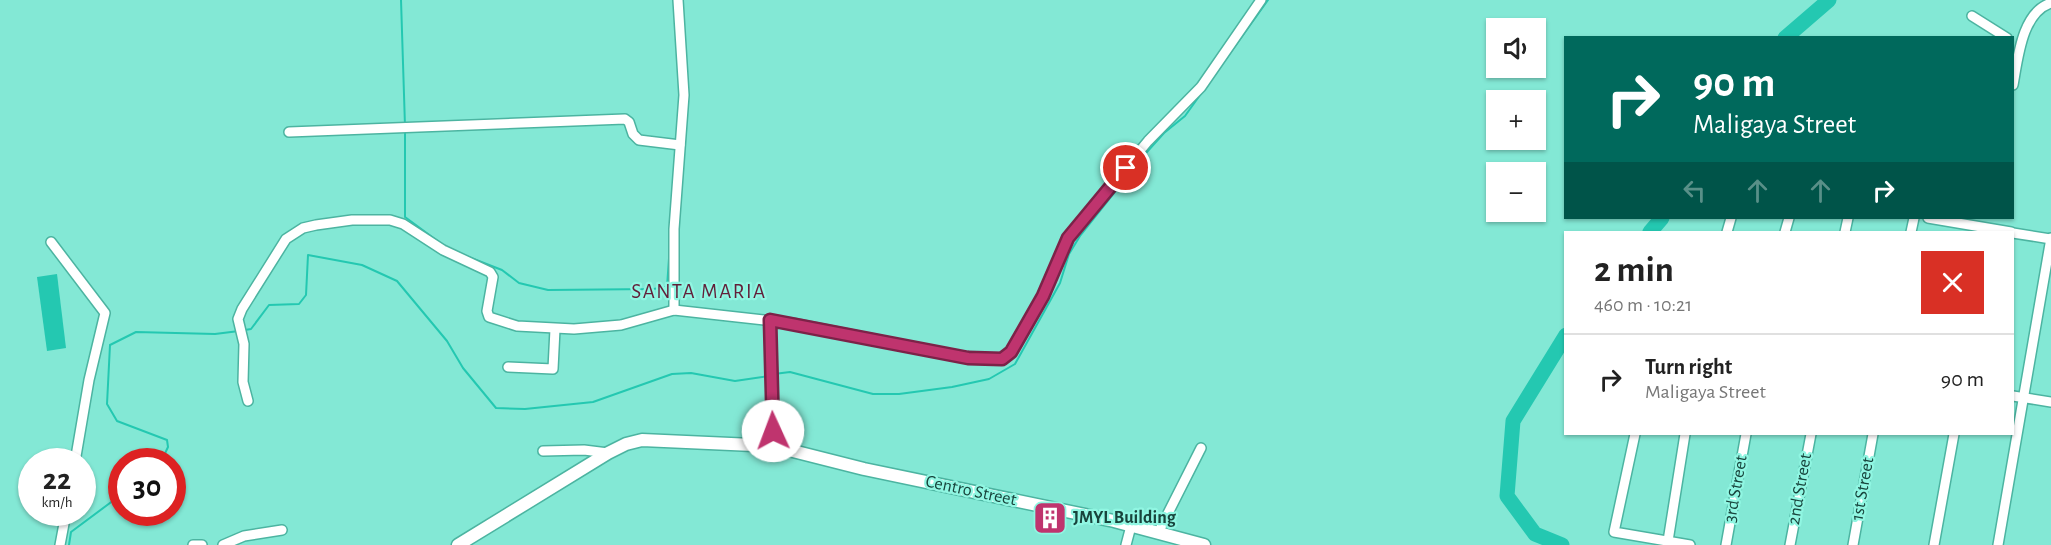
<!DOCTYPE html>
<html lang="en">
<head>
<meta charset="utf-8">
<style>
	body { margin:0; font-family:"Alegreya Sans",sans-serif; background:#f2f2f2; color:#222; height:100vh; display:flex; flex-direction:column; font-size:22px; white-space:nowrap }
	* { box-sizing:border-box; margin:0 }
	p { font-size:20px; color:#767676 }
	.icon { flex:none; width:33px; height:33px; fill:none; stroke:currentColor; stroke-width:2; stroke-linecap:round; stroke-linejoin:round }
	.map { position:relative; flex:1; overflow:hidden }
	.details { position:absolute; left:1564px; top:231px; width:450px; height:204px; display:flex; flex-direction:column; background:#fff; border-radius:0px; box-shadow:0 2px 4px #0004 }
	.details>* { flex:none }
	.top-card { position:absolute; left:1564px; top:36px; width:450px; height:183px; border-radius:0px; box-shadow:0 2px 4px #0004; background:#00695c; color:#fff; overflow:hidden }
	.controls { position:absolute; left:1486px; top:18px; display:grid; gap:12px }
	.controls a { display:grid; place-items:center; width:60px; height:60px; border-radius:0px; background:#fff; box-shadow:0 2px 4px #0004; font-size:30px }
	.speed { position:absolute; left:18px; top:448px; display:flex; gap:12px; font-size:30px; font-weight:700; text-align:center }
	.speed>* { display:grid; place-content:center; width:78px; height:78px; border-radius:50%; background:#fff; box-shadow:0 2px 4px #0004; line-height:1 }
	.speed small { font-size:15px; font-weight:400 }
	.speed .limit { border:9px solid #d22; background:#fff; color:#111 }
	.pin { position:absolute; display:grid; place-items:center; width:51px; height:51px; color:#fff; margin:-26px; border:3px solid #fff; border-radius:50%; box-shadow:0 2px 6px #0007 }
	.me { position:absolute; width:66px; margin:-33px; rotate:358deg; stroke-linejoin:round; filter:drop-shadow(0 0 4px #0008) }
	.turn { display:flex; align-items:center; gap:21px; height:126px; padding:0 30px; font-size:27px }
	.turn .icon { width:78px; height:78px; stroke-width:2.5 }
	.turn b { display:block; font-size:42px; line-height:51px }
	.lanes { display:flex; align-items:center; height:57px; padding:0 30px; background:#0003; justify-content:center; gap:30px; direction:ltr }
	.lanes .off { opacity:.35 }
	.round { display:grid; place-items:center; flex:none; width:63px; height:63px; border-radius:0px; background:#f2f2f2 }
	.summary { display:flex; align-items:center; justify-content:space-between; height:102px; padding:0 30px }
	h1 { font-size:36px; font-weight:700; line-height:45px }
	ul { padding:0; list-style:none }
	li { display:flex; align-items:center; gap:18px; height:90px; padding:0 30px; border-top:2px solid #e0e0e0 }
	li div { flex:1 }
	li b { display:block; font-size:22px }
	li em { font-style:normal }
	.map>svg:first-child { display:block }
	.water { fill:#24c8b1 }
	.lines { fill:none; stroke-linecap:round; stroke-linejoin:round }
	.stream { stroke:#24c8b1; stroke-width:2 }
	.river { stroke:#24c8b1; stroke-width:15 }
	.minor-casing { stroke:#4cb4a1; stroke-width:12 }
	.tertiary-casing { stroke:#4cb4a1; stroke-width:15 }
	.minor { stroke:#fff; stroke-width:9 }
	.tertiary { stroke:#fff; stroke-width:12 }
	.route-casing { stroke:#7c2248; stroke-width:15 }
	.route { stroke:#bf346e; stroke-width:10 }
	.labels { text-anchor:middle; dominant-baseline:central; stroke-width:4.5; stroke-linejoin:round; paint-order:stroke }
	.street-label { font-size:18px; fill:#18443c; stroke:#90f6e2 }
	.poi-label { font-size:18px; font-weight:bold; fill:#18443c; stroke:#90f6e2; text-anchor:start }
	.quarter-label { font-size:21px; letter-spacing:1.5px; fill:#621f39; stroke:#90f6e2 }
</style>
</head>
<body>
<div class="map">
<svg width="2051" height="545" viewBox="0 0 2051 545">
	<rect width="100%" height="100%" fill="#83e8d5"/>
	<polygon class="water" points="57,274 66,348 47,351 37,277"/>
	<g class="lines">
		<g class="stream">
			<polyline points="401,0 405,126"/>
			<polyline points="405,129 405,217 443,245"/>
			<polyline points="675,160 675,148"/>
			<polyline points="461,254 502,270 519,283 548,290 653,289 667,287 670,244"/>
			<polyline points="245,330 251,329 269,305 299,304 306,295 308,255 362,265 397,281 447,341 463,368 496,408 525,409 593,402 672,374 691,373 735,381 769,376"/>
			<polyline points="774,374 790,372 873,394 899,394 952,387 989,379 1015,364 1060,283 1069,254 1080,236 1146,153 1164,133 1185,116 1268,0"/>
			<polyline points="161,462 168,447 167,440 117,421 107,404 110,345 136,332 215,334 239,331"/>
			<polyline points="69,545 71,532 122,494"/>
		</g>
		<g class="river">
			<polyline points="1785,38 1829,0"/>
			<polyline points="1650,232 1662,218"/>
			<polyline points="1562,545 1535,534 1507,496 1513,421 1566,335"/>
		</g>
		<g class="minor-casing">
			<g id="minor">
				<polyline points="1972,16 2007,38"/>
				<path d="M 2013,85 C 2018,58 2022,12 2051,3"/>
				<polyline points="289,132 625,119 629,122 633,134 639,140 680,145"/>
				<polyline points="1928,218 2011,232"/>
				<polyline points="1727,232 1731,218"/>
				<polyline points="1785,232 1789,218"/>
				<polyline points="1845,232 1848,218"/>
				<polyline points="1911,232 1914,218"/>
				<polyline points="2013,233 2051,239"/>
				<polyline points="51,242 105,313 89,380 75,462"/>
				<polyline points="674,310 674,229 684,95 678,0"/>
				<polyline points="770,320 773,446"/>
				<polyline points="508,367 553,369 555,329"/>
				<polyline points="2013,396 2051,402"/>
				<polyline points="248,401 243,382 244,344 238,319 242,309 286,239 303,228 316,225 352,220 390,220 403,224 443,250 490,272 493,277 487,311 489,317 517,326 574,329 621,325 674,310 792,323 968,358 1002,359 1011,352 1043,296 1068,238 1148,141 1201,87 1261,0"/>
				<polyline points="1635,434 1614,532 1690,545"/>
				<polyline points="543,451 584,450 608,453"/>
				<polyline points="1158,533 1201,448"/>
				<polyline points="1668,541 1685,434"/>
				<polyline points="60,545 66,513"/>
				<polyline points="193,545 202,545"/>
				<polyline points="223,545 244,536 282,530"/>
				<polyline points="1126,545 1131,526"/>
				<polyline points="1726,545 1746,434"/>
				<polyline points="1790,545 1811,434"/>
				<polyline points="1853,545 1873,434"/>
				<polyline points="1934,545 1954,434"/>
				<polyline points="1998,545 2051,238"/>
			</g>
		</g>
		<g class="tertiary-casing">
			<polyline id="tertiary" points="458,545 608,453 626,444 642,440 773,446 864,469 1114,521 1204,545"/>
		</g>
		<use href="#minor" class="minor"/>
		<use href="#tertiary" class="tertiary"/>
	</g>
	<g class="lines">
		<g class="route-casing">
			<polyline id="route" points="773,431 770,320 968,358 1002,359 1011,352 1043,296 1068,238 1126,168"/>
		</g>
		<use href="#route" class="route"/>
	</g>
	<defs>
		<g id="building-square" transform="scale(1.725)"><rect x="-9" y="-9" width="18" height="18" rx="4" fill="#bf346e" stroke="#90f6e2"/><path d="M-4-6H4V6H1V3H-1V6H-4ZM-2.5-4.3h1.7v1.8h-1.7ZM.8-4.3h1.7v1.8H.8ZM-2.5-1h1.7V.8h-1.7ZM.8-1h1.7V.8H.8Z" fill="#fff"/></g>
	</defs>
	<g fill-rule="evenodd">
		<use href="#building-square" x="1050" y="518"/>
	</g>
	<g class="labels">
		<g class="street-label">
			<text transform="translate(1736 489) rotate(-80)">3rd Street</text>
			<text transform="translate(1800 489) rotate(-80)">2nd Street</text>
			<text transform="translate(1863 489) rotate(-80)">1st Street</text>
			<text transform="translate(971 491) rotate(12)">Centro Street</text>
		</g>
		<g class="poi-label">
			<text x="1073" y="518">JMYL Building</text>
		</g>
		<g class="quarter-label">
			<text x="699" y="291">SANTA MARIA</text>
		</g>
	</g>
</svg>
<div class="controls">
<a><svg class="icon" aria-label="sound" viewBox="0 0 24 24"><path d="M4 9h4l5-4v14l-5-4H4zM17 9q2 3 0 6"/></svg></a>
<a>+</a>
<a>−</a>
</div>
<div class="speed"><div>22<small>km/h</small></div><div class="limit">30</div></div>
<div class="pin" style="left:1126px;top:168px;background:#d93025"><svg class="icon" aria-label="arrive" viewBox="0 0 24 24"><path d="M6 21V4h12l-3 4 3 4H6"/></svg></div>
<svg class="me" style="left:773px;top:431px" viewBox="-20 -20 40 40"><circle r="19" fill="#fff"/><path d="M0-13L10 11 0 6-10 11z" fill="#bf346e"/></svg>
<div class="top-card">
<div class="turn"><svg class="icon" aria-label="right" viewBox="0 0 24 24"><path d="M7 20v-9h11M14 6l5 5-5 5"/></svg><div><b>90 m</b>Maligaya Street</div></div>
<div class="lanes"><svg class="icon off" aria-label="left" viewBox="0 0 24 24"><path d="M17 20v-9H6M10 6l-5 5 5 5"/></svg><svg class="icon off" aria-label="ahead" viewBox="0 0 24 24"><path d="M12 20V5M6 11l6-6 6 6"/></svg><svg class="icon off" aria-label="ahead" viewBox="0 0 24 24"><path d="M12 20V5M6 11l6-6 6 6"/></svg><svg class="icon" aria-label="right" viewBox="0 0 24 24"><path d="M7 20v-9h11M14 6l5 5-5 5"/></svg></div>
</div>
<section class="details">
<div class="summary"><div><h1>2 min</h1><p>460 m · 10:21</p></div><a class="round" style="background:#d93025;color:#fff"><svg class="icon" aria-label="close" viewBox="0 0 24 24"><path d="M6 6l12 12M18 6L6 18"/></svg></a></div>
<ul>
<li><svg class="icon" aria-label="right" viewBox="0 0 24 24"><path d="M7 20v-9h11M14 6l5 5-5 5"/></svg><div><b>Turn right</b><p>Maligaya Street</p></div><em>90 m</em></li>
</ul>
</section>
</div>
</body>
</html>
